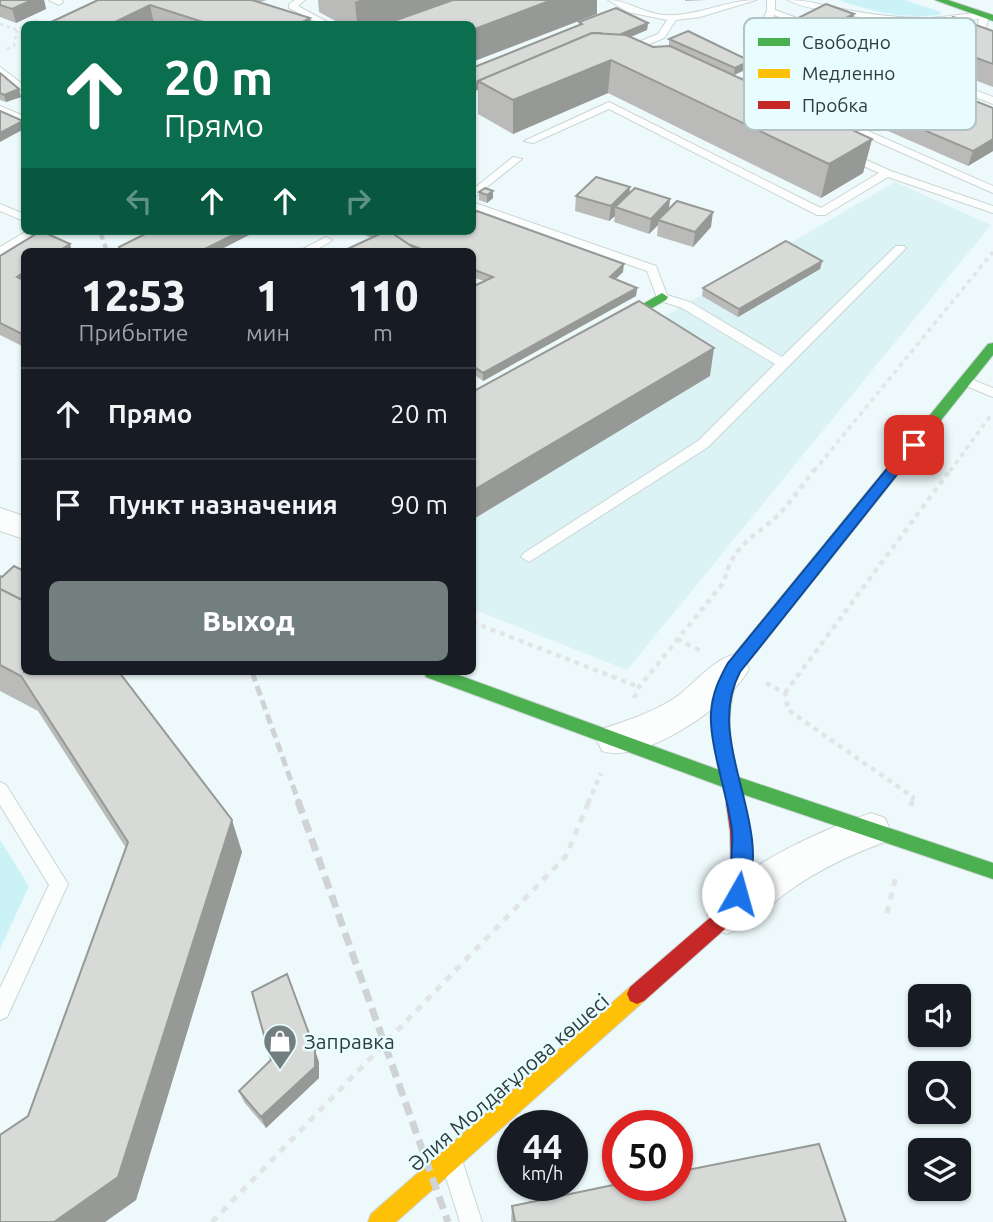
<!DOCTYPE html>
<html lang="ru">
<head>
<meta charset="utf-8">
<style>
	body { margin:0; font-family:Ubuntu,sans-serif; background:#242831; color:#f1f3f6; height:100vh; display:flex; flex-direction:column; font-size:26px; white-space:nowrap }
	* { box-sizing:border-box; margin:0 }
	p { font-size:23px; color:#9ea1a6 }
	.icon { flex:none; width:38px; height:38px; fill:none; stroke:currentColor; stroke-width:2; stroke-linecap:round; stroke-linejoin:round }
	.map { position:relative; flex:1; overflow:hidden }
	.details { position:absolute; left:21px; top:248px; width:455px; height:427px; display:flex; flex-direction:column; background:#171b24; border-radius:10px; box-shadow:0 2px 5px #0004 }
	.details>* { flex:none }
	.guide { position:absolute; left:21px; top:21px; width:455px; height:214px; border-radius:10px; box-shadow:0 2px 5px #0004; background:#0b6e4f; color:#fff; overflow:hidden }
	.tools { position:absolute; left:908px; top:984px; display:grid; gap:14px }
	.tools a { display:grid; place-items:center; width:63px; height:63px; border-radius:10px; background:#171b24; box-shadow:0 2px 5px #0004; font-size:35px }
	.speed { position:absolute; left:497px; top:1110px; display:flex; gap:14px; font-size:35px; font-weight:700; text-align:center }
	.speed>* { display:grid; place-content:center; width:91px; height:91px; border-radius:50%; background:#171b24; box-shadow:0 2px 5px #0004; line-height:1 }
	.speed small { font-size:18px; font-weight:400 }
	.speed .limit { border:10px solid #d22; background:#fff; color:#111 }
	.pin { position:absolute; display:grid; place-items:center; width:60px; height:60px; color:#fff; margin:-30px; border-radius:14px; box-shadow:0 4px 10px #0006 }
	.me { position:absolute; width:77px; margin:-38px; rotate:7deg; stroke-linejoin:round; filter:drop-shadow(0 0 5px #0008) }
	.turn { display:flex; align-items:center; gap:24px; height:147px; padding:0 28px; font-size:32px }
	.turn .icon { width:91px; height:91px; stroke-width:2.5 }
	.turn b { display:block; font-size:49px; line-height:60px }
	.lanes { display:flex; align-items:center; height:66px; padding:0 28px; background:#0003; justify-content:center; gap:35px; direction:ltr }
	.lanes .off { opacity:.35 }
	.eta { display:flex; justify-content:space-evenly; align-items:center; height:119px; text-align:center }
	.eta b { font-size:42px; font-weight:800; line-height:49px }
	.cta { display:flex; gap:14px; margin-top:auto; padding:14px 28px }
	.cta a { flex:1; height:80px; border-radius:10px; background:#737e7f; color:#fff; font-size:28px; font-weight:800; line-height:80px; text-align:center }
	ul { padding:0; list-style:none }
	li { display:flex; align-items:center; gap:21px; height:91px; padding:0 28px; border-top:2px solid #363941 }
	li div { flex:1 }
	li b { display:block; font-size:26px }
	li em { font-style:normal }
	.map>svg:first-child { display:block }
	.built { fill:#dbf3f5 }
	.green { fill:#cbf3f7 }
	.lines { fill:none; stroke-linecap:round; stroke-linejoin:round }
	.lane-casing { stroke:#cbd5d5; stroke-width:2 }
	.street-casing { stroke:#cbd5d5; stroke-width:2 }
	.fast-casing { stroke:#cbd5d5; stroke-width:2 }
	.slow-casing { stroke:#cbd5d5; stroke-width:2 }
	.jam-casing { stroke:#cbd5d5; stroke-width:2 }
	.path-far3 { stroke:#e2e5e6; stroke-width:2.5; stroke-dasharray:3.5 3.5; stroke-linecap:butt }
	.path-far2 { stroke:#e2e5e6; stroke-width:3.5; stroke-dasharray:4.5 4.5; stroke-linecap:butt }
	.path-far1 { stroke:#e2e5e6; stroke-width:4.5; stroke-dasharray:5 5; stroke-linecap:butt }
	.path { stroke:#e2e5e6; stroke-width:5; stroke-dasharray:7 7; stroke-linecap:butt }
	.lane { fill:#fcfefe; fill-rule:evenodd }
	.street { fill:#fcfefe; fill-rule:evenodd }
	.fast { fill:#4caf50; fill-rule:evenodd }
	.slow { fill:#ffc107; fill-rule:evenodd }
	.jam { fill:#c62828; fill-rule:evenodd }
	.rail-far2 { stroke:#cfd3d4; stroke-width:4.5; stroke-dasharray:9 4.5; stroke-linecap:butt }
	.rail-far1 { stroke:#cfd3d4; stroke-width:5; stroke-dasharray:10 5; stroke-linecap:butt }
	.rail { stroke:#cfd3d4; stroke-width:7; stroke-dasharray:13 7; stroke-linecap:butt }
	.wall { fill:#babbb9 }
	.shaded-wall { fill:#979996 }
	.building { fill:#d8dad7; stroke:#979996; stroke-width:2 }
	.route { fill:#1a73e8; stroke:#114b97; stroke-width:2 }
	.labels { text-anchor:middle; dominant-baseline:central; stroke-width:5; stroke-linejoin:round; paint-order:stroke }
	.near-poi-label { font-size:21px; fill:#323c3d; stroke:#e8fdff; text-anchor:start }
	.near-street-label { font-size:21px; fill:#323c3d; stroke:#e8fdff }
	.key { fill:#e8fdff; stroke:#b1c3c5; stroke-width:2 }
	.key-label { font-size:19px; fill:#323c3d }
</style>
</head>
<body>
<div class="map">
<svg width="993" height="1222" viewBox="0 0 993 1222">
	<rect width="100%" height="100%" fill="#edf9fa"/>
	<polygon class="built" points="895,182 991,225 627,670 473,609 472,421 640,331"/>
	<g class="green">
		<path d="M 839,0 L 905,0 L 941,12 L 939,15 C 904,19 871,12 839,0 Z"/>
		<polygon points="0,840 29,886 0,949"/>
	</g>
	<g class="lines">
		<g class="lane-casing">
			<g id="lane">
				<polygon points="49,0 62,0 63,2 59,5"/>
				<polygon points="295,0 305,0 298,6 331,24 320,24 289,8 289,4"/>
				<path d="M 608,0 C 628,0 644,14 665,15 C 697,17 725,0 756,0 L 700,17 L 676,20 L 664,38 L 627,53 L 622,50 L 624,48 L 658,34 L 667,20 L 628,12 Z"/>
				<polygon points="767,0 775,0 775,10 808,22 803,25 774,15 767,31 770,35 863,59 882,56 931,29 937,29 937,33 893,58 993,97 993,104 884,61 863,65 764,39 757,31 767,11"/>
				<path d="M 788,0 C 806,0 823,5 842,9 C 871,15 900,18 929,18 C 943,18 980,10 989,15 L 983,41 L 978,44 L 973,41 L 979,19 C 925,27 876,22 823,10 C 812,8 797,6 788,0 Z"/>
				<polygon points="0,67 24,85 24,93 0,75"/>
				<polygon points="742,78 748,78 993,186 993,193 742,82"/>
				<polygon points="609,102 821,208 879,173 844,157 843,155 848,152 891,171 993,206 993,213 888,177 825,215 817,215 609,109 533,143 524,141"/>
				<polygon points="0,106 24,116 24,122 0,113"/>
				<polygon points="513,157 522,159 472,199 472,190"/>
				<polygon points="472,202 656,266 667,295 690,302 782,357 896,246 904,246 906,248 708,447 529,562 521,557 524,553 698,441 775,364 682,308 658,300 647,271 472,209"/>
				<polygon points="0,204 24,214 24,221 0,211"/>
				<polygon points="27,231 41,231 0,256 0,247"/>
				<polygon points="326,237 332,240 330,242 312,252 297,252"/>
				<polygon points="966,377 993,388 993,397 961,384 959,381"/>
				<polygon points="0,782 6,785 68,884 7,1017 0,1020 0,988 49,885 0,805"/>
				<polygon points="454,1157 462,1160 482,1222 460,1222 443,1168 446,1160"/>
			</g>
		</g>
		<g class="street-casing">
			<g id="street">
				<polygon points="0,508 24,516 24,539 0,531"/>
				<path d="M 732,655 L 744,659 L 749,669 C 730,705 643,765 602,751 L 597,740 L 602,729 C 629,720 655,712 679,695 C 696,682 711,662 732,655 Z"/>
				<path d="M 871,813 L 885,818 L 890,830 L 885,842 C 852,854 822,868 793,888 C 771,903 752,924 727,934 L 713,928 L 707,915 C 727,870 825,829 871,813 Z"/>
			</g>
		</g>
		<g class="fast-casing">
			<g id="fast">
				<polygon points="935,0 948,0 993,15 993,21"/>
				<polygon points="662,293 668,297 666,300 604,335 596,335 594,332"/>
				<path d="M 993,343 L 993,355 L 741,671 C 724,707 729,740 738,777 L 993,863 L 993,879 L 742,794 L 744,803 L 741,808 L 735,811 L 729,808 L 723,787 L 426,677 L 424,672 L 450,672 L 719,770 C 710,731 709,699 728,662 L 988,344 Z"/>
			</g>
		</g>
		<g class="slow-casing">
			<polygon id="slow" points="637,984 644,987 647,994 644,1001 396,1222 368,1222 371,1214 630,987"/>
		</g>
		<g class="jam-casing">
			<polygon id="jam" points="735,795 741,798 748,831 749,873 734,921 644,1001 637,1004 630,1001 627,994 630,987 719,910 731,873 730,831 726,803 729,798"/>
		</g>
		<g class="path-far3">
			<polyline points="0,24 17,30 24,26"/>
			<polyline points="28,24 41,19"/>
			<polyline points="7,49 14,46 17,30"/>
		</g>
		<g class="path-far2">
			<polyline points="814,471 993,252"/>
			<polyline points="950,471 991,415"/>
		</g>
		<g class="path-far1">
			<polyline points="472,622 639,687"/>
			<polyline points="677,639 701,651"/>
			<polyline points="766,683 785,693 788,710 913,797 912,803"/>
			<polyline points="785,693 951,469"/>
			<path d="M 634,698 L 639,687 L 724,582 C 732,545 753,539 777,516 C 791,502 803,484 815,469"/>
			<polyline points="588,803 601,773"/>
		</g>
		<g class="path">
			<polyline points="911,806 912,801"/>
			<polyline points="887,913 896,876"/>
			<polyline points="212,1222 566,856 589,801"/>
		</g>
		<use href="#lane" class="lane"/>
		<use href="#street" class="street"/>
		<use href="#fast" class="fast"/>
		<use href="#slow" class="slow"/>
		<use href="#jam" class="jam"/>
		<polyline class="rail-far2" points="100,231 107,252"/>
		<polyline class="rail-far1" points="252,672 299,803"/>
		<polyline class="rail" points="298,801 448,1222"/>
	</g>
	<g class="wall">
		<polygon points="0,0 44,0 46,9 16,23 0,17"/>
		<polygon points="98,0 267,0 260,2 310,18 311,24 47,24"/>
		<polygon points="318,0 451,0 383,24 341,24 319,12"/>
		<polygon points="685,0 707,0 685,1"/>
		<polygon points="853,21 851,22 888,44 866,56 821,38 807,46 779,34 780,27"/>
		<polygon points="579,22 648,23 647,30 631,37 653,47 669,46 669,39 750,61 749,68 734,75 872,139 863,173 821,198 608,93 513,134 478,114 478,90 472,68 579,25"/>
		<polygon points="993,31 993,87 912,56 917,36"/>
		<polygon points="785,71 880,77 993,108 993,151 968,166 783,85"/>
		<polygon points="0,73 21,97 6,102 0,100"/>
		<polygon points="485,188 493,198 487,203 479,200 479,192"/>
		<polygon points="630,194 670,199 669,209 711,227 693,247 657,236 658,225 649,234 614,222 615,216 609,221 575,211 576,196"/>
		<polygon points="355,231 472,231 623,272 615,280 637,288 636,296 483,381 472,373 472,287 484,281 472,277 472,252 341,252 372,238"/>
		<polygon points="24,252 24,347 0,335 0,256"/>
		<polygon points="822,261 820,269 738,317 702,296 703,288"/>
		<polygon points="0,576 24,672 242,852 136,1200 105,1222 0,1222 28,1116 126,848 38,711 0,691"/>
		<polygon points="271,1060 319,1062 319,1078 266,1128 244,1102 239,1091"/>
		<polygon points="512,1206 846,1222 511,1222"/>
	</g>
	<g class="shaded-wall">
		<polygon points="32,0 44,0 46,9 16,23 12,9"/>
		<polygon points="360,0 451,0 383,24 357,24 355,2"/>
		<polygon points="552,0 597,0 597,14 472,62 472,30"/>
		<polygon points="150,5 154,24 111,24"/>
		<polygon points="854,14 853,21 842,26 844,19"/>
		<polygon points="310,18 311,24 299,24"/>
		<polygon points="648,23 647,30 610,45 611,38"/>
		<polygon points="822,31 821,38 807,46 809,38"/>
		<polygon points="890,37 888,44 866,56 868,49"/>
		<polygon points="611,60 608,93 513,134 513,100"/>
		<polygon points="750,61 749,68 734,75 735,68"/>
		<polygon points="478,83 478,90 472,92 472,85"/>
		<polygon points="19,89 21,97 6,102 4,95"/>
		<polygon points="23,121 24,129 0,142 0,133"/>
		<polygon points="872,139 863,173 821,198 829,164"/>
		<polygon points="993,139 993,151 968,166 973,151"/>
		<polygon points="630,187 629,202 615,207 615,216 609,221 611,206"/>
		<polygon points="493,191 493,198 487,203 487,195"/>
		<polygon points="670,199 668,214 658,220 658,225 649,234 651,219"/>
		<polygon points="713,212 711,227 693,247 695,232"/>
		<polygon points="241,231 257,231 216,252 199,252"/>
		<polygon points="70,244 72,252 57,252"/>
		<polygon points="822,261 820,269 738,317 739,309"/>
		<polygon points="624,264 623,272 609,285 610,277"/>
		<polygon points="24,272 24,290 17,277"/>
		<polygon points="637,288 636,296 483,381 483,373"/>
		<polygon points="714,348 710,376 472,520 472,491"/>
		<polygon points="232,820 242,852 136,1200 105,1222 54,1222"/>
		<polygon points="315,1050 319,1062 319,1078 266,1128 261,1117"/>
	</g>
	<g class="building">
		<polygon points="0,0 32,0 12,9 0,5"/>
		<polygon points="98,0 252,0 310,18 299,24 209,24 150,5 111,24 47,24"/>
		<polygon points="453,0 552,0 472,30 472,24 385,24"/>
		<polygon points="826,4 854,14 844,19 890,37 868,49 822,31 809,38 780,27"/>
		<polygon points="616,8 648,23 619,35 603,34 600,33 592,33 478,81 478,83 472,85 472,68 582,24 579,22"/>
		<polygon points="953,17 993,31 993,64 917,36"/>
		<polygon points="688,31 750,61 735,68 669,39"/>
		<polygon points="592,33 626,35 653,47 670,46 872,139 829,164 611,60 513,100 478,81"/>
		<polygon points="821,53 880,77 896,69 993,108 993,139 973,151 785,71"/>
		<polygon points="0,73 19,89 4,95 0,93"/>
		<polygon points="0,111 23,121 0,133"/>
		<polygon points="596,177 630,187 611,206 576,196"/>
		<polygon points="485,188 493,191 487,195 479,192"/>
		<polygon points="635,188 670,199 651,219 615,207"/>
		<polygon points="677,201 713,212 695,232 658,220"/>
		<polygon points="477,211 624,264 610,277 637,288 483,373 472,365 472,287 493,277 472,269 472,252 429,252 408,244 389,231 472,231 472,215"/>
		<polygon points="41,231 70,244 57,252 24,252 24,272 17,277 24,280 24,335 0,323 0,256"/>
		<polygon points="151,231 241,231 199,252 121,252 119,247"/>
		<polygon points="386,231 389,231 420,252 341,252"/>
		<polygon points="786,241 822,261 739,309 703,288"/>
		<polygon points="639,301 714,348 472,491 472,392"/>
		<polygon points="14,566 24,571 24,601 0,589 0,576 2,577"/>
		<polygon points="0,589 24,601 24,672 119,672 232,820 118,1177 54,1222 0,1222 0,1135 28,1116 128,842 21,676 0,665"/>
		<polygon points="287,974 315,1050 315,1067 261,1117 239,1091 271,1060 252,992"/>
		<polygon points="819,1144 846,1222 515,1222 512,1206 618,1184 677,1185 677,1172"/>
	</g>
	<path class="route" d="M 914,441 L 921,445 L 918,448 L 740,672 C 702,743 778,826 744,900 L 738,902 L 731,900 C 727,892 734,846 732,830 C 728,797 709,744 711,713 C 712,694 719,679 728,663 L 909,442 Z"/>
	<defs>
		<g id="shop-pin" transform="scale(1.75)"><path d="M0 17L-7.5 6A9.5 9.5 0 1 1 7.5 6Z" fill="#737e7f" stroke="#e8fdff"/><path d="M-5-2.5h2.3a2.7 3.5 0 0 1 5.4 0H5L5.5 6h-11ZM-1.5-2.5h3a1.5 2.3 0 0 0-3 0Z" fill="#fff"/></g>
	</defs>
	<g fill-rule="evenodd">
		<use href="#shop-pin" x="280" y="1041"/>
	</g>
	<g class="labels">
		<g class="near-poi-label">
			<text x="304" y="1041">Заправка</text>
		</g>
		<g class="near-street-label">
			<text transform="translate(508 1082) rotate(-41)">Әлия Молдағұлова көшесі</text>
		</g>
	</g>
	<rect x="744" y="18" width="232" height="112" rx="10" class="key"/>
	<rect x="758" y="38" width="32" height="8" fill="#4caf50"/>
	<rect x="758" y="69" width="32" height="9" fill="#ffc107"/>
	<rect x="758" y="101" width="32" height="8" fill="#c62828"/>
	<g class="key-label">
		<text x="802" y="49">Свободно</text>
		<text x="802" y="80">Медленно</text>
		<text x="802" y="112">Пробка</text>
	</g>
</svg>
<div class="tools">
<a><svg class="icon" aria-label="sound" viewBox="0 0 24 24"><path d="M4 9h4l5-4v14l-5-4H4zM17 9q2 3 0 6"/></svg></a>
<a><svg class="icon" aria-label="search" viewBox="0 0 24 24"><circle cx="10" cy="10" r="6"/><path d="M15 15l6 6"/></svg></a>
<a><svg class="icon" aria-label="layers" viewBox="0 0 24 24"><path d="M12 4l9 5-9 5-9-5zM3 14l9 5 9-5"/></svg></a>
</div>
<div class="speed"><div>44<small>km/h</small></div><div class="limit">50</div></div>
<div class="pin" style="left:914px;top:445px;background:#d93025"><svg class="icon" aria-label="arrive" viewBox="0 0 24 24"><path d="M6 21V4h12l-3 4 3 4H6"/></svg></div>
<svg class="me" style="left:738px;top:894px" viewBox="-20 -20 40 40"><circle r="19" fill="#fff"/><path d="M0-13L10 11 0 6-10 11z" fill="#1a73e8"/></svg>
<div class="guide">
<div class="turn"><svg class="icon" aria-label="ahead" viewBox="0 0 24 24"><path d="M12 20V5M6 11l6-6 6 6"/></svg><div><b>20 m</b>Прямо</div></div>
<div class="lanes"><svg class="icon off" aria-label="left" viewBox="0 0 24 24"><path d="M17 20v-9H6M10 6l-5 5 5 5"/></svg><svg class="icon" aria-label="ahead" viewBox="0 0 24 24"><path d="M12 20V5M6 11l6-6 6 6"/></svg><svg class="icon" aria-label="ahead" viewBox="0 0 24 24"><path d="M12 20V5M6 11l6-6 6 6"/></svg><svg class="icon off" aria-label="right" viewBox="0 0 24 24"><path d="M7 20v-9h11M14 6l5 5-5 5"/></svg></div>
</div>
<section class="details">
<div class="eta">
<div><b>12:53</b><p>Прибытие</p></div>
<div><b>1</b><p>мин</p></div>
<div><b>110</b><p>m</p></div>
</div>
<ul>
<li><svg class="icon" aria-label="ahead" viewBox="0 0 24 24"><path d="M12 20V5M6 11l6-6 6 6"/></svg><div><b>Прямо</b></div><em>20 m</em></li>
<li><svg class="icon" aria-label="arrive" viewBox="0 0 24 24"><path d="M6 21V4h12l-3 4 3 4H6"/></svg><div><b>Пункт назначения</b></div><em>90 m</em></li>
</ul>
<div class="cta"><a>Выход</a></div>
</section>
</div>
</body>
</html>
